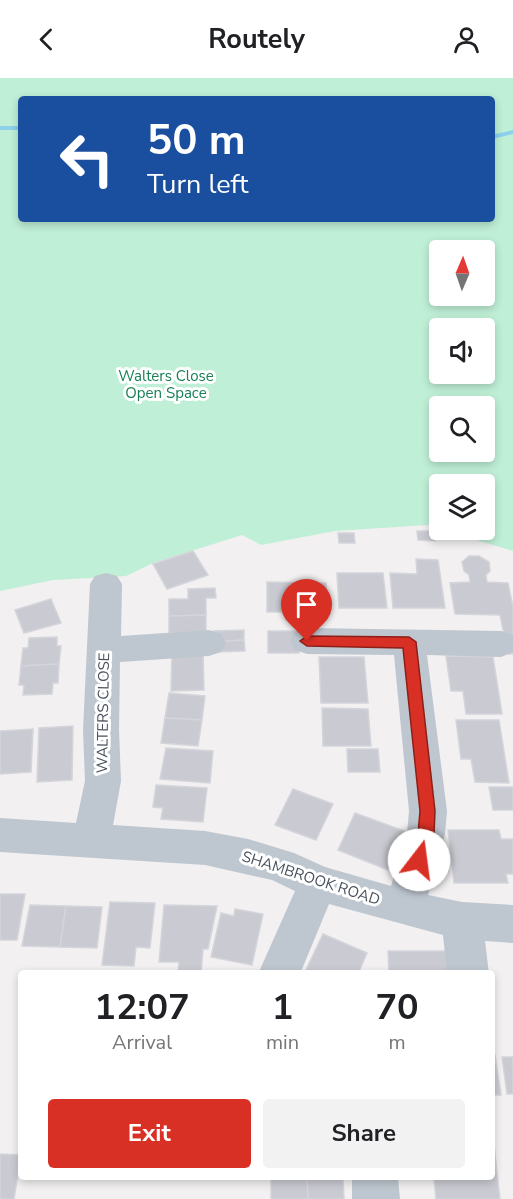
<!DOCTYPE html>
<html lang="en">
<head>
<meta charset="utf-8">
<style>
	body { margin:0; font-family:"Nunito Sans",sans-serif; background:#f2f2f2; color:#202124; height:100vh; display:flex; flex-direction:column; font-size:22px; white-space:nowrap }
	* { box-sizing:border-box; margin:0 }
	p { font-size:20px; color:#757577 }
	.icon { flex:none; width:33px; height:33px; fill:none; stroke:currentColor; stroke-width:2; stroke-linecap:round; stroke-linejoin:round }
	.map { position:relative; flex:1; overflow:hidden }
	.drawer { position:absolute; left:18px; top:892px; width:477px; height:210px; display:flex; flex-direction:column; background:#fff; border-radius:6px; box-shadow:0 3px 9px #0003 }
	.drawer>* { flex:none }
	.guide { position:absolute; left:18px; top:18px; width:477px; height:126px; border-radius:6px; box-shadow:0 3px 9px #0003; background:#1a4fa0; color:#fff; overflow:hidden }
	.needle { width:39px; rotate:2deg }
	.controls { position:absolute; left:429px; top:162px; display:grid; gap:12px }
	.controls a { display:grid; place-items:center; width:66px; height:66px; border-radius:6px; background:#fff; box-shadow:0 3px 9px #0003; font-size:30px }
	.pin { position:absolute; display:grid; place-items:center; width:51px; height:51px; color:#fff; margin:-62px -26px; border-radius:50% 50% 50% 0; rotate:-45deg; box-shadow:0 0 6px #0007 }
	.pin .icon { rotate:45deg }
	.me { position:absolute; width:66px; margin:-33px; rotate:15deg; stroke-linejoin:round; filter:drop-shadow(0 0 4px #0008) }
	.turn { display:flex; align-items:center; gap:21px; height:126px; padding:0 30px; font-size:27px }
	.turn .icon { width:78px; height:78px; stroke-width:2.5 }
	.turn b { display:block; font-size:42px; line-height:51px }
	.eta { display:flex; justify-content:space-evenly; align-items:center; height:102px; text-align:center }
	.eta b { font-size:36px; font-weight:700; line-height:42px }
	.primary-button { display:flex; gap:12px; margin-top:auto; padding:12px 30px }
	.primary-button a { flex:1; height:69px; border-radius:6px; background:#d93025; color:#fff; font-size:24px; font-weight:700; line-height:69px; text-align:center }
	.primary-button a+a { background:#f2f2f2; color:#202124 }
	header { display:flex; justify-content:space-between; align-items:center; height:78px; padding:0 30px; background:#fff; font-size:27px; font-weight:700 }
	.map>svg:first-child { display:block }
	.green { fill:#bfefd6; fill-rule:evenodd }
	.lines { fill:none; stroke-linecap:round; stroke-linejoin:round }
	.stream { fill:#8cd0ec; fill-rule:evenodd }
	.building { fill:#cacbd2; stroke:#d4d5db; stroke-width:1.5 }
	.minor { fill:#bec6cf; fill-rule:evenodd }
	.route { fill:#d93025; stroke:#8d1f18; stroke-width:1.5 }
	.labels { text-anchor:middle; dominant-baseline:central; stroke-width:6; stroke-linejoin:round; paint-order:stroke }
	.park-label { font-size:15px; fill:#178055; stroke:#fff }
	.street-label { font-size:15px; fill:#48515d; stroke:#fff }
</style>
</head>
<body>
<header><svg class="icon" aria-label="back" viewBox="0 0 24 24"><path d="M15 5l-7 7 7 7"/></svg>Routely<svg class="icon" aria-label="person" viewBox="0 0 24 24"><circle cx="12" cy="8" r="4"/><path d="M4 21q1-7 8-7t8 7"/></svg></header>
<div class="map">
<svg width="513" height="1121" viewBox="0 0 513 1121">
	<rect width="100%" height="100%" fill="#f2f0f0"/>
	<path class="green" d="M 0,0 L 513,0 L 513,473 L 442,452 L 484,452 L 484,406 L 440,406 L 439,451 L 428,447 L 335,453 L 261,467 L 242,457 L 153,485 L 126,498 L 53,502 L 0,513 ZM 21,21 L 492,21 L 492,141 L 21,141 ZM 440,172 L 484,172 L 484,218 L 440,218 ZM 440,250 L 484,250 L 484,296 L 440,296 ZM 440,328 L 484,328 L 484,374 L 440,374 Z"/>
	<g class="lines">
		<g class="stream">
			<rect x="0" y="48" width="21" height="4"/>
			<polygon points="513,52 513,56 492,61 492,57"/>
		</g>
	</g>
	<g class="building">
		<polygon points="417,453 434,453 435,463 418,462"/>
		<polygon points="338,455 354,455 355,465 339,465"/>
		<polygon points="193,473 208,497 167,511 153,486"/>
		<polygon points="469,478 479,478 489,484 490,493 486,497 487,504 508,505 513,529 513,576 508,576 500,537 455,536 450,505 470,504 469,497 464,493 462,484"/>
		<polygon points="416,481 438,482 445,530 393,530 390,495 417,496"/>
		<polygon points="337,495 383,495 387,530 339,530"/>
		<polygon points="267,504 326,505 328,534 267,534"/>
		<polygon points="215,510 216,520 206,520 206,537 169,538 169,521 188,521 188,511"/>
		<polygon points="51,521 61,545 24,555 15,532"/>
		<polygon points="206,537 206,554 169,555 169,538"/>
		<polygon points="244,552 244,562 213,564 213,553"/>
		<polygon points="268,553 298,553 299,575 268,575"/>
		<polygon points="57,559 57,568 61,568 59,586 21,588 23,570 28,570 29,560"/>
		<polygon points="244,562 245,573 213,574 213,564"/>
		<polygon points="203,574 204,612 171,613 172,576"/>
		<polygon points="446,578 493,579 502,636 466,636 463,613 451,613"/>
		<polygon points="319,579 364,579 368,625 321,625"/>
		<polygon points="59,586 58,605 53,605 52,616 23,617 24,607 19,607 21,588"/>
		<polygon points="169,615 205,618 202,642 165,640"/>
		<polygon points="322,630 368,631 371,668 323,668"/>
		<polygon points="165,640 202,642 198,668 161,665"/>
		<polygon points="456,642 499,642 509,705 475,704 471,681 461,681"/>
		<polygon points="73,648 72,702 37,704 39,650"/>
		<polygon points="33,651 31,694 0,696 0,653"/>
		<polygon points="166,670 213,673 210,705 160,701"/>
		<polygon points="347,671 378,671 380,694 348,694"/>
		<polygon points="156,707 207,710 203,744 161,741 163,730 153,729"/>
		<polygon points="489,709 513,709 513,732 493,732"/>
		<polygon points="293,711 333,726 316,762 275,747"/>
		<polygon points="355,735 404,753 388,792 338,772"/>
		<polygon points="448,752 499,752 501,761 513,761 513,796 506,796 508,805 454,805"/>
		<polygon points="0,816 25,816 17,862 0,862"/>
		<polygon points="110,824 155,825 150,870 136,869 134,888 102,887"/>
		<polygon points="30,827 66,828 60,869 22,868"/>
		<polygon points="164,827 217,828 208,871 203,871 201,896 178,895 179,884 159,884"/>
		<polygon points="66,828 102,829 97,870 60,869"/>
		<polygon points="235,831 263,836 252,887 211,879 221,835 234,838"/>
		<polygon points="323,856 367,875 358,896 304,896"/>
		<polygon points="388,873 446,873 448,896 389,896"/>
		<polygon points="492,977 495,977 501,1017 492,1017"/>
		<polygon points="502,979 513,979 513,1016 507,1016"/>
		<polygon points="492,1058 493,1058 497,1095 492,1095"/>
		<polygon points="0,1076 21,1077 14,1121 0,1121"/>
		<polygon points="492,1095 497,1095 500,1121 436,1121 434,1100 492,1100"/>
		<polygon points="271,1100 307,1100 308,1121 271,1121"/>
		<polygon points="307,1100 343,1100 344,1121 308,1121"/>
	</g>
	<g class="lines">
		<g class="minor">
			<polygon points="106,495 117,498 122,506 121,558 209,552 221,556 226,565 221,574 209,578 120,584 119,652 121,703 113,747 205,753 248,761 294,775 325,789 391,808 407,756 409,733 394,577 307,576 295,572 290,563 295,554 307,550 501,553 513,557 513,574 501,579 427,577 447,733 445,756 428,817 462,824 513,827 513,865 485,863 489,896 447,896 443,857 329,826 300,896 258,896 295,813 272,802 205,787 0,774 0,740 76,745 85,703 83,652 90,506 95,498"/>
			<polygon points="352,1100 398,1100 400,1121 352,1121"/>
		</g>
	</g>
	<polygon class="route" points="307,558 409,559 416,564 435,733 434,756 424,787 419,789 413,787 411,782 418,756 420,733 403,570 307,568 300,563"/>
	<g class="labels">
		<g class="park-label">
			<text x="166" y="298">Walters Close<tspan x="166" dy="17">Open Space</tspan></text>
		</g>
		<g class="street-label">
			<text transform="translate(103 635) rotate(-89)">WALTERS CLOSE</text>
			<text transform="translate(311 800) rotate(18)">SHAMBROOK ROAD</text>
		</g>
	</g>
</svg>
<div class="controls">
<a><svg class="needle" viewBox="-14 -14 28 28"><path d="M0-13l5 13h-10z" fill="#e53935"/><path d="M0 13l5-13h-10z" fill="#757577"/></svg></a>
<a><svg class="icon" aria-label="sound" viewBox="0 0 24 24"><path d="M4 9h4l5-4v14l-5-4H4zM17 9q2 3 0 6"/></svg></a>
<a><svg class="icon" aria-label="search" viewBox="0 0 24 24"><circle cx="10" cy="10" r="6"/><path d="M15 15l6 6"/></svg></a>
<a><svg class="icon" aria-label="layers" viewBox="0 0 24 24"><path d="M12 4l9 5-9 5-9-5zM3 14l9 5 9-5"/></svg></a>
</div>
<div class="pin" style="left:307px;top:563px;background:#d93025"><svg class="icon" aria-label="arrive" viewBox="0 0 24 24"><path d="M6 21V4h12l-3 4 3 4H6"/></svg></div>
<svg class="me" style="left:419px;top:782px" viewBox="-20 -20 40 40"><circle r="19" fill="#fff"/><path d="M0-13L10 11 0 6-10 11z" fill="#d93025"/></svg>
<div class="guide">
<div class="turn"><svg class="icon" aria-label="left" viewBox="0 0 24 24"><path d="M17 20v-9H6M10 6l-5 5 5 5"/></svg><div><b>50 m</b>Turn left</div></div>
</div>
<section class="drawer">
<div class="eta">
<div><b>12:07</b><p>Arrival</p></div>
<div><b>1</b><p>min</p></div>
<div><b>70</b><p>m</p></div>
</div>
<div class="primary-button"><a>Exit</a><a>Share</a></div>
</section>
</div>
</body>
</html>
